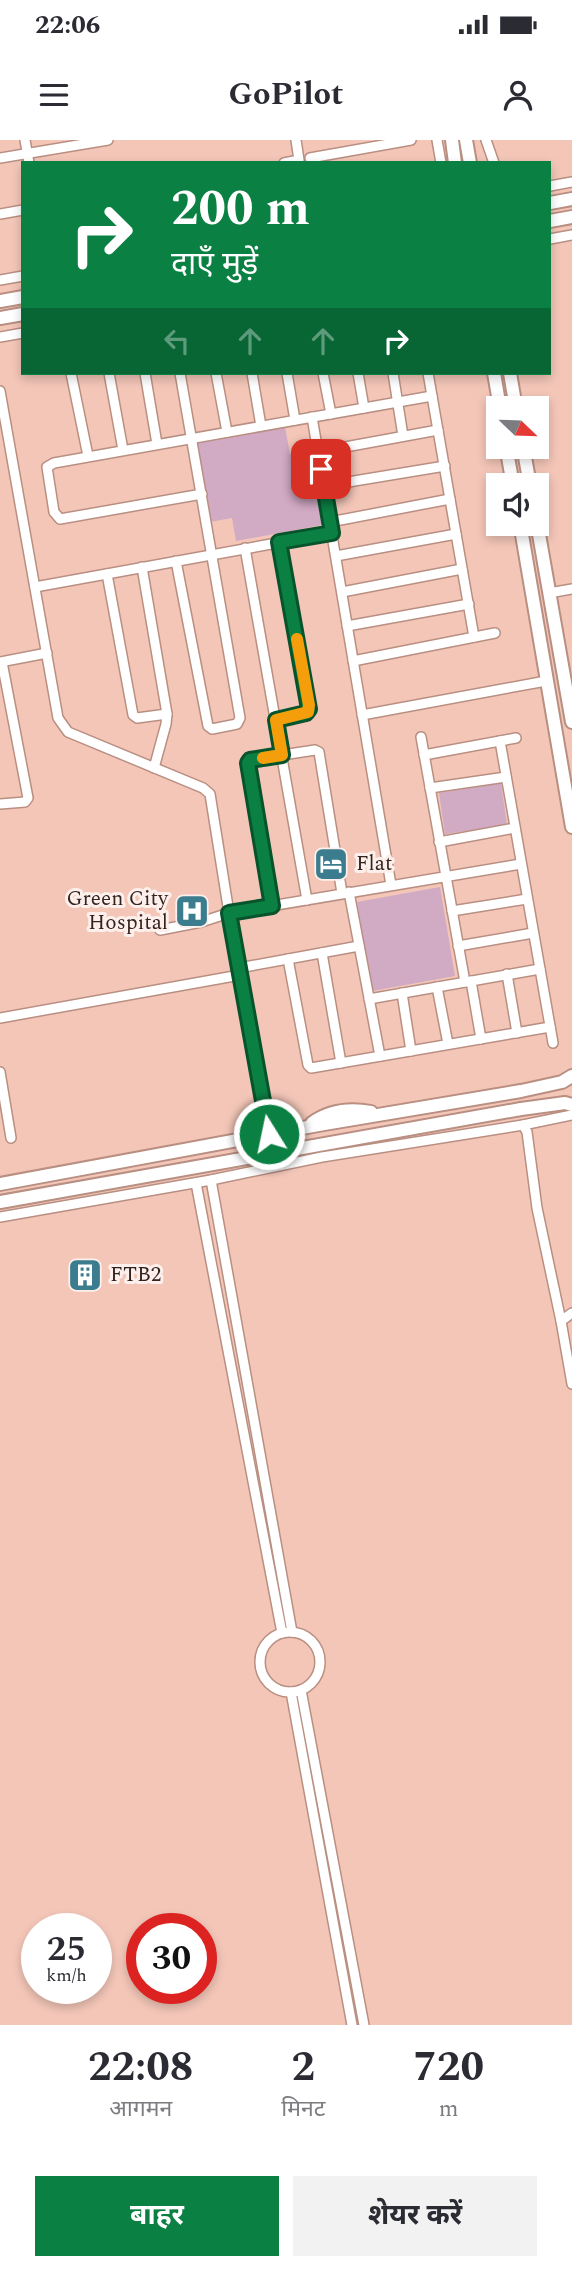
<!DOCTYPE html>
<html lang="hi">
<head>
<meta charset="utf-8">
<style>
	body { margin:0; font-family:Spectral,"Noto Sans Devanagari",serif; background:#f2f2f3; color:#2b2b33; height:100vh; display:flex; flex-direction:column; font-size:26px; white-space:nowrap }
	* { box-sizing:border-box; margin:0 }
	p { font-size:23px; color:#7c7c81 }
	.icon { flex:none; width:38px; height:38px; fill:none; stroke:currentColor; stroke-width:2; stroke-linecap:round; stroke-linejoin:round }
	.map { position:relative; height:1885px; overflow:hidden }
	.panel { display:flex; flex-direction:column; background:#fff; flex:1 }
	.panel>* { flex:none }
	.hud { position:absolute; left:21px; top:21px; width:530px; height:214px; border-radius:0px; box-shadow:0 4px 10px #0003; background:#0b8043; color:#fff; overflow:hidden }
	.needle { width:46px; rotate:113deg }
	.fabs { position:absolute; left:486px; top:256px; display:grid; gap:14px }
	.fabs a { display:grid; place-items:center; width:63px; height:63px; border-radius:0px; background:#fff; box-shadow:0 4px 10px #0003; font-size:35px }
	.speed { position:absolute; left:21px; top:1773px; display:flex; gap:14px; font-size:35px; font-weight:700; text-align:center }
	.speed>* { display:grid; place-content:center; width:91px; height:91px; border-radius:50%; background:#fff; box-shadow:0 4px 10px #0003; line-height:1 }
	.speed small { font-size:18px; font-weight:400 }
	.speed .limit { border:10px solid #d22; background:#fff; color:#111 }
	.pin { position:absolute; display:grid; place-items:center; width:60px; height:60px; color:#fff; margin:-30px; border-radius:14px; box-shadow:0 4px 10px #0006 }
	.me { position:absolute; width:77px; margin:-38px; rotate:350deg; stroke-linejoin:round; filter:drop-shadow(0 0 5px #0008) }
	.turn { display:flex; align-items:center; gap:24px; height:147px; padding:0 35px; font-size:32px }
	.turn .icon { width:91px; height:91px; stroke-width:2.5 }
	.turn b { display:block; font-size:49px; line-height:60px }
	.lanes { display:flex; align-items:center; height:66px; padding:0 35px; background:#0003; justify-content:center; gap:35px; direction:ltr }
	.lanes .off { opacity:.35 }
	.eta { display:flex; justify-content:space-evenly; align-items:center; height:119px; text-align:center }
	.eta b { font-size:42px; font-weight:700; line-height:49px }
	.cta { display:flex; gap:14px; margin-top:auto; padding:14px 35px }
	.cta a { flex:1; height:80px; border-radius:0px; background:#0b8043; color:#fff; font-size:28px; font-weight:700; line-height:80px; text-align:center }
	.cta a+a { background:#f2f2f3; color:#2b2b33 }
	.status { display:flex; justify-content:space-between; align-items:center; height:49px; padding:0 35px; background:#fff; direction:ltr }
	.status svg { height:19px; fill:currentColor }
	header { display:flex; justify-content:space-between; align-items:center; height:91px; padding:0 35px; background:#fff; font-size:32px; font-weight:700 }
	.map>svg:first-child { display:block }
	.green { fill:#d1aac4 }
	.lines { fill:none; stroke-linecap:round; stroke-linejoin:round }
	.street-casing { stroke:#b98f82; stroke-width:12 }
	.secondary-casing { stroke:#b98f82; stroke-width:16 }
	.street { stroke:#fff; stroke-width:9 }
	.secondary { stroke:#fff; stroke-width:12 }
	.route-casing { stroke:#07532c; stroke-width:18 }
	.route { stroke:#0b8043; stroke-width:12 }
	.slow { stroke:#f59e0b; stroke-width:12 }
	.labels { text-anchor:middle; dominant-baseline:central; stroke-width:6; stroke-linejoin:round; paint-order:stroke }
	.poi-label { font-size:21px; fill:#33231d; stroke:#fdefeb; text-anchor:start }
</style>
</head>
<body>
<div class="status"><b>22:06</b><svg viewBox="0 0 49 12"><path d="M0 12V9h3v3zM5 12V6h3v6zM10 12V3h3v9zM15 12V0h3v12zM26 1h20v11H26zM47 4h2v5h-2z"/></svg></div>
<header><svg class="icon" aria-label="menu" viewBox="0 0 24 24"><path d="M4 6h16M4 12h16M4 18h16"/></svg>GoPilot<svg class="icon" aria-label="person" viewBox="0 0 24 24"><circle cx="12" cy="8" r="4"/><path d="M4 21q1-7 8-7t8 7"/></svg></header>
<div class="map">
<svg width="572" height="1885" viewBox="0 0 572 1885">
	<rect width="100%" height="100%" fill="#f3c6b8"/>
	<g class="green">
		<polygon points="285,287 290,314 310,311 322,385 236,401 232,378 210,382 196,303"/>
		<polygon points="501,643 507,685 445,694 439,653"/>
		<polygon points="440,747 455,836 372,851 357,762"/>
	</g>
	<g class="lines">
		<g class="street-casing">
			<g id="street">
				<polyline points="25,0 29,23"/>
				<polyline points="437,0 441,23"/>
				<polyline points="486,0 494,23"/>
				<polyline points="0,18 108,0"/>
				<polyline points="310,18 411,0"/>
				<polyline points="284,23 299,20 296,0"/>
				<polyline points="550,46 572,42"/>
				<polyline points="0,74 23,70"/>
				<polyline points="550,99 572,95"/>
				<polyline points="0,140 23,136"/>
				<polyline points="0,197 23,193"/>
				<polyline points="71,233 88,316"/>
				<polyline points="109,233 123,310"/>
				<polyline points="145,233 157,304"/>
				<polyline points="216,233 227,292"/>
				<polyline points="252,233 261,286"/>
				<polyline points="287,233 295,280"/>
				<polyline points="323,233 331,274"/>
				<polyline points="358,233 364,268"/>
				<polyline points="393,233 403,296"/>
				<polyline points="428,233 474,497"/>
				<polyline points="0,251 58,578 68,592 203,648 210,654 229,773 269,994"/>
				<polyline points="312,277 391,745"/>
				<polyline points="318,312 438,290"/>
				<polyline points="324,346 445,326"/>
				<polyline points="202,354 60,379 54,372 47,327 54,323 432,256"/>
				<polyline points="330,382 450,359"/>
				<polyline points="245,408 307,760"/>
				<polyline points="336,416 456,394"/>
				<polyline points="176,421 208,586 212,589 237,584 240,578 180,233"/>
				<polyline points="142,427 167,574 166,584 154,628"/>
				<polyline points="107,434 133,575 137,578 167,574"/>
				<polyline points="35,447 332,393"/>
				<polyline points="342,452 462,429"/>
				<polyline points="549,453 572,449"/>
				<polyline points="347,486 469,464"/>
				<polyline points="353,521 495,493"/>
				<polyline points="0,522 47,513"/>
				<polyline points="362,575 546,541"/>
				<polyline points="276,580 306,573 309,569 280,402"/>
				<polyline points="421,597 465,842"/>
				<polyline points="500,601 553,903"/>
				<polyline points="424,615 516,598"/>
				<polyline points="430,648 506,637"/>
				<polyline points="0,664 25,662 28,658 2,522"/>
				<polyline points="439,702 515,688"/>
				<polyline points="349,752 380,916"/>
				<polyline points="272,766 248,623 250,620 315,610 319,612 342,753"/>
				<polyline points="452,771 527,759"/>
				<polyline points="160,790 201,782 229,773 521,724"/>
				<polyline points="458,806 533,793"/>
				<polyline points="322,813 341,923"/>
				<polyline points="288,819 308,925 311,928 550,887"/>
				<polyline points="239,828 359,806"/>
				<polyline points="507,834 517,893"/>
				<polyline points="471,841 481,899"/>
				<polyline points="437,847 448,904"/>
				<polyline points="402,853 411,911"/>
				<polyline points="369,859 540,829"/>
				<polyline points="0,878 240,835"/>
				<polyline points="0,932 11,998"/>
				<polyline points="523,985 572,975"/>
				<polyline points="211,1040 292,1492"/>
				<polyline points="196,1043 282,1493"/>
				<polyline points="0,1077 211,1040 322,1017 523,985 527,992 537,1068 561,1181 572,1244"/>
				<polyline points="561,1181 572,1173"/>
				<circle cx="290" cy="1522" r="30"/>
				<polyline points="301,1550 364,1885"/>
				<polyline points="291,1552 352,1885"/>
			</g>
		</g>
		<g class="secondary-casing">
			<g id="secondary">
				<polyline points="452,0 455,23"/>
				<polyline points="466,0 470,23"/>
				<polyline points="550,63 572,59"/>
				<polyline points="550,81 572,77"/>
				<polyline points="0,161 23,157"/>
				<polyline points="0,178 23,174"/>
				<polyline points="494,233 500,268"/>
				<polyline points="510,233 516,268"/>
				<polyline points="506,306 513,345"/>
				<polyline points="523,306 530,345"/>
				<polyline points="520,383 572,687"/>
				<polyline points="537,383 572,582"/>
				<path d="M 312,983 C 330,970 349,968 371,972"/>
				<polyline points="0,1044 324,984 521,951 562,942 572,936"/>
				<polyline points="0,1062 521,969 565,963 572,965"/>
			</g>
		</g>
		<use href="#street" class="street"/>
		<use href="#secondary" class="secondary"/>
	</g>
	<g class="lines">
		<g class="route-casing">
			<polyline id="route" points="269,994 229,773 272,766 248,623 250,620 282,615 276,580 306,573 309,569 279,402 332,393 321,329"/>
		</g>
		<use href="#route" class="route"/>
		<polyline class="slow" points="263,618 282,615 276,580 308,572 309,565 297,499"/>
	</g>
	<defs>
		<g id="hotel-square" transform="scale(1.75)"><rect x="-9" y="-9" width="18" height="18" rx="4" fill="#3b7d8e" stroke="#fdefeb"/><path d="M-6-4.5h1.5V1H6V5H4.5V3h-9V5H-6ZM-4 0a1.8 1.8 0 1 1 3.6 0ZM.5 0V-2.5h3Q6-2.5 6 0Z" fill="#fff"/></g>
		<g id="hospital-square" transform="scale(1.75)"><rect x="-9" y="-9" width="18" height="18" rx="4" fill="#3b7d8e" stroke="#fdefeb"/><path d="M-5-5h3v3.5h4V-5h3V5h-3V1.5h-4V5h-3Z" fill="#fff"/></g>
		<g id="building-square" transform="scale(1.75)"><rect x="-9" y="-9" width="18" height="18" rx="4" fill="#3b7d8e" stroke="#fdefeb"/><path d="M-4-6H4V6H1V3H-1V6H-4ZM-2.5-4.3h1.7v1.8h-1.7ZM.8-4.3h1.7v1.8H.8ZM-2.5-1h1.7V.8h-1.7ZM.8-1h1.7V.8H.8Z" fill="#fff"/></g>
	</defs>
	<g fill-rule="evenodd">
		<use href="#hotel-square" x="331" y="724"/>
		<use href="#hospital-square" x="192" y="771"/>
		<use href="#building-square" x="85" y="1135"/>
	</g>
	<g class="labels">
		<g class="poi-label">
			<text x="356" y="724">Flat</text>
			<text x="168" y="759" text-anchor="end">Green City<tspan x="168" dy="24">Hospital</tspan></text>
			<text x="110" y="1135">FTB2</text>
		</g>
	</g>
</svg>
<div class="fabs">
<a><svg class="needle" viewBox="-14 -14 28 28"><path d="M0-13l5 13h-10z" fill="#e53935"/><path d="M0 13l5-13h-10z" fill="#7c7c81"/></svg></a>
<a><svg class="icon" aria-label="sound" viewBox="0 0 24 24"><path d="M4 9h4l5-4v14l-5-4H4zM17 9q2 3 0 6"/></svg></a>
</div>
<div class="speed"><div>25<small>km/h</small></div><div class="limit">30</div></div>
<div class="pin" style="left:321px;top:329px;background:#d93025"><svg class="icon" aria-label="arrive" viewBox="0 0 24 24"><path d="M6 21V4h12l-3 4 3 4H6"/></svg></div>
<svg class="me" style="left:269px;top:994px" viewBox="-20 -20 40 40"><circle r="17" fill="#0b8043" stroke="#fff" stroke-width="3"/><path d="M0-11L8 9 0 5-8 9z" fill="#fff"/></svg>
<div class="hud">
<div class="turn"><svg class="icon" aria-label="right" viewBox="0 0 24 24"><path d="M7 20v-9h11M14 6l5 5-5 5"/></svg><div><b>200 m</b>दाएँ मुड़ें</div></div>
<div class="lanes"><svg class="icon off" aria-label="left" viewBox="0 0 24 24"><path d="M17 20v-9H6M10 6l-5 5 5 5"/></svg><svg class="icon off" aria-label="ahead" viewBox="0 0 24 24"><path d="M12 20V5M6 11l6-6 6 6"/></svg><svg class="icon off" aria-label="ahead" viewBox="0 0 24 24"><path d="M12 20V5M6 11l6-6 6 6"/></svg><svg class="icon" aria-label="right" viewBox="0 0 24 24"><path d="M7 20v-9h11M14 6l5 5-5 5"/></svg></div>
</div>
</div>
<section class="panel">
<div class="eta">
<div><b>22:08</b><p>आगमन</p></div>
<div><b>2</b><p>मिनट</p></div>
<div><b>720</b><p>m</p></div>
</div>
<div class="cta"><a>बाहर</a><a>शेयर करें</a></div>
</section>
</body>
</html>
